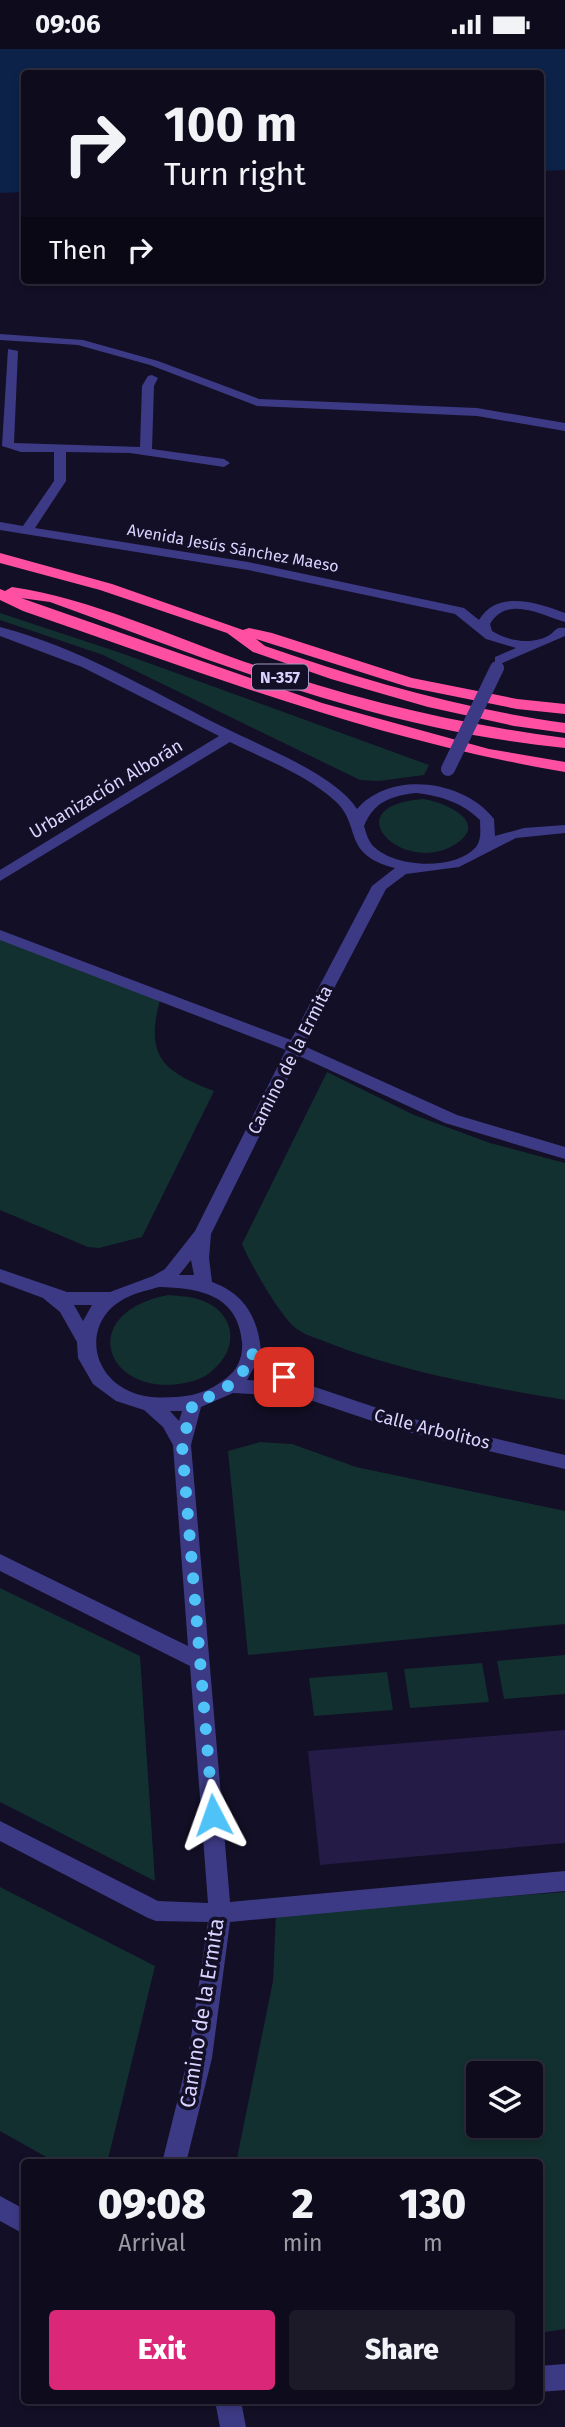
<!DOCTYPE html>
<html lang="en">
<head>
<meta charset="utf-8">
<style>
	body { margin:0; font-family:"Fira Sans",sans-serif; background:#1c1929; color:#f1f3f6; height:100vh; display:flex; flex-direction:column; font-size:26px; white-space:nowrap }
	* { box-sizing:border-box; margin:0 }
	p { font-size:23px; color:#9b9ba3 }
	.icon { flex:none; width:38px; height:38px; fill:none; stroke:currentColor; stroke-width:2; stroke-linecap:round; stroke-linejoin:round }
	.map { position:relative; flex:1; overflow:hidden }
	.details { position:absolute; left:21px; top:2110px; width:522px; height:245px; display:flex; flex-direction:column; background:#0e0b1c; border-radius:7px; box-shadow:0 4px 10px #0003,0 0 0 2px #2e2b3b }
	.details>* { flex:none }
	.guide { position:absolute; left:21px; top:21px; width:523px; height:214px; border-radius:7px; box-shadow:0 4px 10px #0003,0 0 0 2px #2e2b3b; background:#0e0b1c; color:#f1f3f6; overflow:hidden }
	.tools { position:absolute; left:466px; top:2012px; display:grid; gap:14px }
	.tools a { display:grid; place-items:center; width:77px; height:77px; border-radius:7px; background:#0e0b1c; box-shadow:0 4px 10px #0003,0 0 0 2px #2e2b3b; font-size:35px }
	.pin { position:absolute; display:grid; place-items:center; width:60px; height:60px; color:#fff; margin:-30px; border-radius:14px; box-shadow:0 4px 10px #0006 }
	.me { position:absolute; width:77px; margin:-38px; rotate:356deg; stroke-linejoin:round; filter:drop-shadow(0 0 5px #0008) }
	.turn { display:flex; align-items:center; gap:24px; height:147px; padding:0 28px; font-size:32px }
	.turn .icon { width:91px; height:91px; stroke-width:2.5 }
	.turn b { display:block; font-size:49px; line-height:60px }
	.then { display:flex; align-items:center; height:66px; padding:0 28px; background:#0003; gap:14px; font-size:26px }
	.eta { display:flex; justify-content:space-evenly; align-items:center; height:119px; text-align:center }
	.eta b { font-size:42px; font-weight:800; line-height:49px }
	.button { display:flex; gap:14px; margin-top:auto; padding:14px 28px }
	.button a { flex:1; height:80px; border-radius:7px; background:#db2777; color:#fff; font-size:28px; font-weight:800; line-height:80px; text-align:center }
	.button a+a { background:#1c1929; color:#f1f3f6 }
	.status { display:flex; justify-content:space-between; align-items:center; height:49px; padding:0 35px; background:#0e0b1c; direction:ltr }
	.status svg { height:19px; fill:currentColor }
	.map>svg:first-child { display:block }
	.green { fill:#12302f; fill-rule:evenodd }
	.water { fill:#0c2248 }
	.building { fill:#241b47 }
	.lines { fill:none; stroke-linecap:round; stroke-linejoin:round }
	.minor { fill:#3d3a85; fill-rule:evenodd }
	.highway { fill:#ff4fa3; fill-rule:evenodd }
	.minor-bridge { stroke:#3d3a85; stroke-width:14 }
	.route { stroke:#4fc3f7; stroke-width:12; stroke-dasharray:0 21.6 }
	.labels { text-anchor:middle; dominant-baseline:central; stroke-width:7; stroke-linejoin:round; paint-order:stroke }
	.far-street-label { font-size:16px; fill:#d9d4ff; stroke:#130f26 }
	.shield { fill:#130f26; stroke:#9e99be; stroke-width:2 }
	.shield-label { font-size:16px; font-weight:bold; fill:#d9d4ff }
	.street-label { font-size:18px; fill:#d9d4ff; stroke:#130f26 }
	.near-street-label { font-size:21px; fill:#d9d4ff; stroke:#130f26 }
</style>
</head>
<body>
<div class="status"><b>09:06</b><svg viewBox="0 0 49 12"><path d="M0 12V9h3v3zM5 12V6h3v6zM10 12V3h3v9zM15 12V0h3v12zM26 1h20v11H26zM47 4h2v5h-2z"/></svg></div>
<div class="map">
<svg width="565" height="2378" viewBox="0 0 565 2378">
	<rect width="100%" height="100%" fill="#130f26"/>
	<g class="green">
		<polygon points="0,564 121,604 429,716 424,726 379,732 360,731 103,606 0,571"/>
		<path d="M 423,750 C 445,753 492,774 454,796 C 403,827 332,757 423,750 Z"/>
		<path d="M 0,888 L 160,951 C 145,1007 162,1022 214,1042 L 142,1188 L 99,1199 L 88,1198 L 0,1161 Z"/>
		<path d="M 327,1023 L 414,1066 L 490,1094 L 565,1114 L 565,1351 C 488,1338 398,1322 326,1293 C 317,1289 304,1286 297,1280 C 281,1269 250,1214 242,1195 Z"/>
		<path d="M 168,1246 C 176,1247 186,1247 194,1249 C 233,1258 243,1296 213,1321 C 204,1330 191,1333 179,1335 C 105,1345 76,1264 168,1246 Z"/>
		<polygon points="260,1393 292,1395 356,1418 565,1462 565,1575 248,1606 228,1402"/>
		<polygon points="0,1539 140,1607 155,1832 0,1753"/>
		<polygon points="565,1606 565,1645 504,1650 497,1612"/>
		<polygon points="482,1614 489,1653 410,1659 404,1620"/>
		<polygon points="387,1623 393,1661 314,1667 309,1629"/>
		<polygon points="0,1838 155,1917 107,2114 57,2114 0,2082"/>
		<path d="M 565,1843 L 565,2280 L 539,2284 L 539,2114 L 236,2114 L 273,1932 L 276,1865 ZM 478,2025 L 530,2025 L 530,2077 L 478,2077 Z"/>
	</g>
	<polygon class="water" points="0,0 565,0 565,121 541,122 541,24 24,24 24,143 0,144"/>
	<polygon class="building" points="565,1681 565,1794 320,1816 308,1702"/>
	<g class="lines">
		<g class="minor">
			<polygon points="0,285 83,291 158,312 259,350 477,359 565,374 565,382 477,367 257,357 150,316 78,296 0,291"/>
			<path d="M 8,300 L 18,302 L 14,394 L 140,398 L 142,337 L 148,327 L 152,326 L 158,329 L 154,337 L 152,400 L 224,410 L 230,414 L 224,418 L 130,404 L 66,403 L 66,432 L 35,479 L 248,513 L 464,559 L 479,571 C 497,540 538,554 565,564 L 565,573 C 541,566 507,546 490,575 L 492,582 C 508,592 534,597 551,585 C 557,580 556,578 565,579 L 565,587 L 500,615 L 495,614 L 495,608 L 516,599 L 486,590 L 455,565 L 248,521 L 0,481 L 0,473 L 23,477 L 54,432 L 54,403 L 21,403 L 2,397 Z"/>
			<path d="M 0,578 C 77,598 150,641 221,677 C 258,696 335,725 357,760 C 391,721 464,731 494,770 L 495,787 L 524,779 L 565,776 L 565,784 L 516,789 L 459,818 L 406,825 L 386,840 L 304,997 L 457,1066 L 565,1098 L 565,1110 L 445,1074 L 299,1007 L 211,1185 L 209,1209 L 212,1233 C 245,1245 258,1269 261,1302 L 309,1336 L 401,1367 L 565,1406 L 565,1420 L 399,1381 L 301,1348 L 233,1344 L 201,1358 L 191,1396 L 230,1853 L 565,1822 L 565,1842 L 230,1873 L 212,2009 L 186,2114 L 162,2114 L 188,2009 L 208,1873 L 156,1872 L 148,1869 L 0,1792 L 0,1772 L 158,1852 L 208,1854 L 190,1617 L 0,1522 L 0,1505 L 188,1597 L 173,1396 L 163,1378 L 144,1361 L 116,1352 L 93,1335 L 78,1309 L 77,1293 L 60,1263 L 43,1249 L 0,1233 L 0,1220 L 67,1243 L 110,1243 L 153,1227 L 165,1220 L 195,1182 L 286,1001 L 0,891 L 0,881 L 291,991 L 372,837 L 395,819 C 340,805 363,776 334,751 C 305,725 264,710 230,693 L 0,832 L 0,821 L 219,687 L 82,618 L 0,587 ZM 416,744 C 441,747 461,753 480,771 C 480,780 482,790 476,798 C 455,822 395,819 373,797 C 368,791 366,784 364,777 C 374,753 390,747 416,744 ZM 191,1211 L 194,1226 L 179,1226 ZM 159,1238 C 198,1239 238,1245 242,1293 C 243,1303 240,1315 233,1323 C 217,1339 198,1347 176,1348 C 160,1349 144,1349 129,1342 C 86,1322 85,1267 128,1248 C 138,1243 149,1241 159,1238 ZM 74,1256 L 92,1256 L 83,1272 ZM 255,1317 L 277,1333 L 247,1331 ZM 170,1362 L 182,1362 L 179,1372 Z"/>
			<polygon points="0,2147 24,2160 24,2185 0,2172"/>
			<polygon points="565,2315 565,2341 539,2343 539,2317"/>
			<polygon points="215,2352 241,2352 246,2378 220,2378"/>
		</g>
		<g class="highway">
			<path d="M 0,504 L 112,535 L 243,581 L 249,579 L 272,584 L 412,629 L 517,650 L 565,655 L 565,665 L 517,660 L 408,638 L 256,590 L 265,597 C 363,631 462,660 565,674 L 565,684 L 514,677 L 428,658 L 331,630 L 253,603 L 227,584 L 100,541 L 0,514 Z"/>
			<path d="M 12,538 C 92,550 168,586 245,613 C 350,649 455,675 565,689 L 565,699 C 521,694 477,688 434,678 C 302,649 176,599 50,553 L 21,549 L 322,654 L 489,700 L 565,713 L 565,723 C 379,692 202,624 23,562 L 0,551 L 0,540 L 5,542 Z"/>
		</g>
		<polyline class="minor-bridge" points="448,720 497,619"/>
	</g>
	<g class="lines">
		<path class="route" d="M 213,1766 L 182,1396 L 193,1354 C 218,1345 244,1333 251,1304 L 284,1328"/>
	</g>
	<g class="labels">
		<g class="far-street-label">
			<text transform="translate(233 499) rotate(10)">Avenida Jesús Sánchez Maeso</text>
		</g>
		<rect class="shield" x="252" y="615.5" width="56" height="25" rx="5"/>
		<g class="shield-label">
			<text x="280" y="628">N-357</text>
		</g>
		<g class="street-label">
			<text transform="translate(106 740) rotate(-31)">Urbanización Alborán</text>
			<text transform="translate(290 1011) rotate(-63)">Camino de la Ermita</text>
			<text transform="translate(432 1380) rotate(14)">Calle Arbolitos</text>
		</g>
		<g class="near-street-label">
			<text transform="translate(202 1964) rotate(-81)">Camino de la Ermita</text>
		</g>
	</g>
</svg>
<div class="tools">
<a><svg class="icon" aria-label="layers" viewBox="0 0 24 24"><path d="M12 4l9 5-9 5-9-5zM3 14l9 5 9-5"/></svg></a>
</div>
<div class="pin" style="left:284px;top:1328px;background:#d93025"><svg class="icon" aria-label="arrive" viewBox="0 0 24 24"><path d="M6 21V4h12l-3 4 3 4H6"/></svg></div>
<svg class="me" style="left:213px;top:1766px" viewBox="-20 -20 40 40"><path d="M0-17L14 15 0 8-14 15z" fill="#4fc3f7" stroke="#fff" stroke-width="4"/></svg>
<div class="guide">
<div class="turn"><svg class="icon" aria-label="right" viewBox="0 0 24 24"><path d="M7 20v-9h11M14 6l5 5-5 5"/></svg><div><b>100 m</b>Turn right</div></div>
<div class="then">Then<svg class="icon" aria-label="right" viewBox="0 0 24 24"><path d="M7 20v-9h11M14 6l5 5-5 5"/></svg></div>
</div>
<section class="details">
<div class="eta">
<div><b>09:08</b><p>Arrival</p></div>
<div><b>2</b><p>min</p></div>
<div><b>130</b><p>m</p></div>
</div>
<div class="button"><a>Exit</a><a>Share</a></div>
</section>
</div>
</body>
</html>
